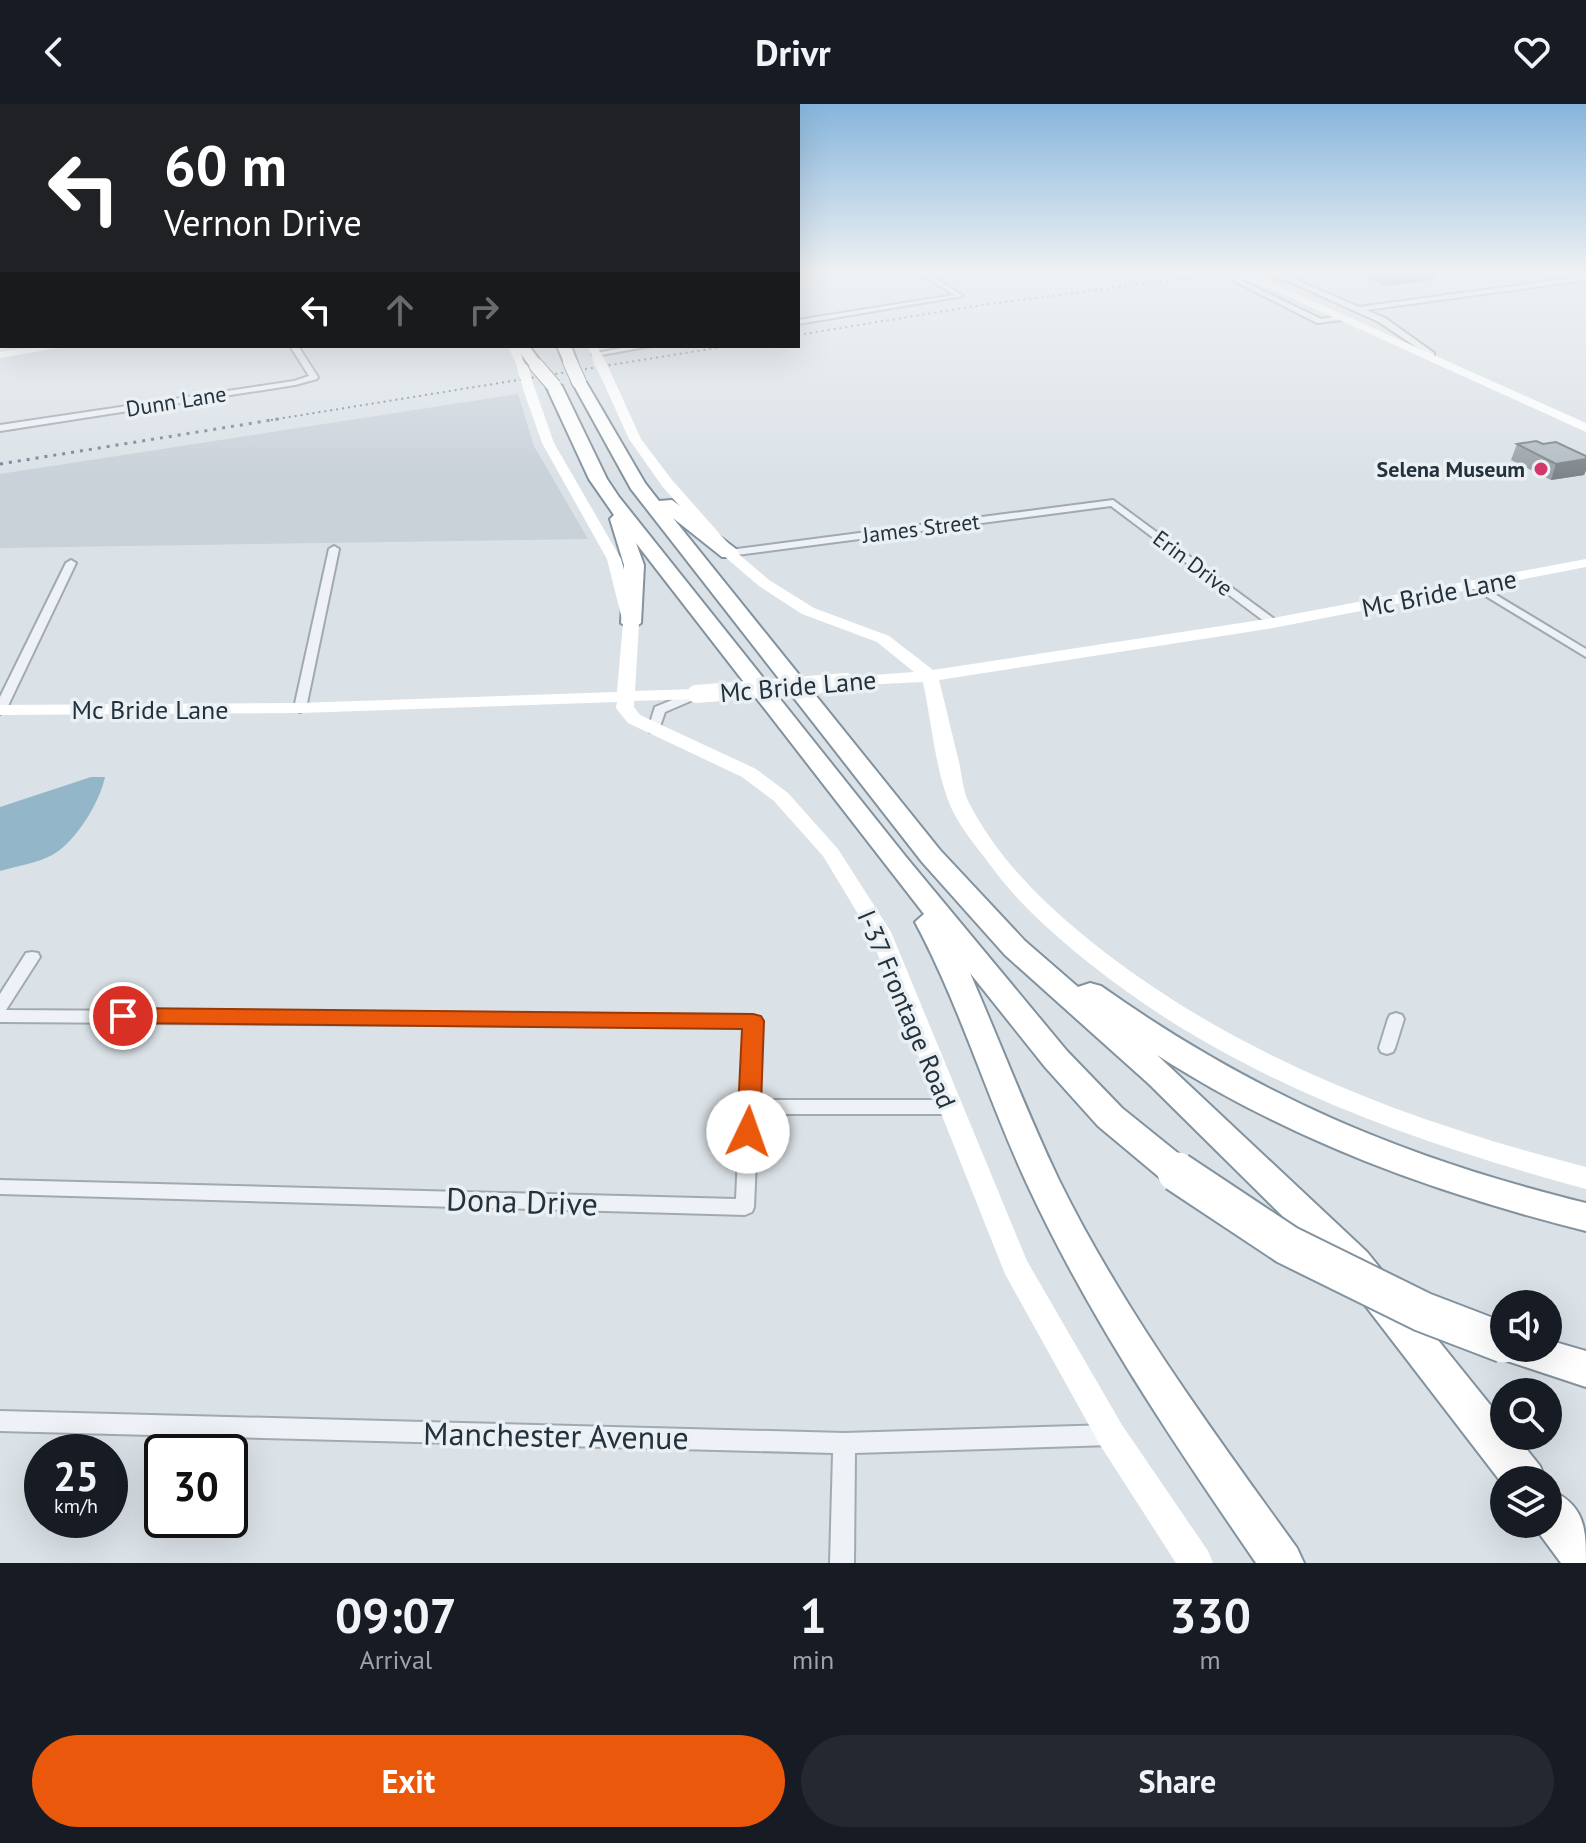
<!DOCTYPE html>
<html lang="en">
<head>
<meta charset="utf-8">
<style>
	body { margin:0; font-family:"PT Sans",sans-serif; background:#242831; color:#f1f3f6; height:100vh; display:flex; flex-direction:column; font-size:30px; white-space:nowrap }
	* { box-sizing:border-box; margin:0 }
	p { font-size:26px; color:#9ea1a6 }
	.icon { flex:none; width:44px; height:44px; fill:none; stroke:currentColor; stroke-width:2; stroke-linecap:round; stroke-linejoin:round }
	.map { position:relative; height:1459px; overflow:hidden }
	.side { display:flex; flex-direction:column; background:#171b24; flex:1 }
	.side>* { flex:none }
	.hud { position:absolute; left:0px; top:0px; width:800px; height:244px; box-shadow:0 8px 32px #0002; background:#202124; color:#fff; overflow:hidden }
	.tools { position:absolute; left:1490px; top:1186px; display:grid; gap:16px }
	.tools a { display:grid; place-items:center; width:72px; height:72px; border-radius:50%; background:#171b24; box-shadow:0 8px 32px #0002; font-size:40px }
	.speed { position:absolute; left:24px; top:1330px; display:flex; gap:16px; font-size:40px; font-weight:700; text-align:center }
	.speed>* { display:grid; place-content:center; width:104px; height:104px; border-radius:50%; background:#171b24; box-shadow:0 8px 32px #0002; line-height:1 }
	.speed small { font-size:20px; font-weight:400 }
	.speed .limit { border:4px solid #111; border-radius:12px; background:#fff; color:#111 }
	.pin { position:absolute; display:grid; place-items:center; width:68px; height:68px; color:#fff; margin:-34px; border:4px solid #fff; border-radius:50%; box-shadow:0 2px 8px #0007 }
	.me { position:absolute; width:88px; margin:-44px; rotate:3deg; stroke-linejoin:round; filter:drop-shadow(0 0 6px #0008) }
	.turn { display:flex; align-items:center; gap:28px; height:168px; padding:0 32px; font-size:36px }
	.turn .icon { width:104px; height:104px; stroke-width:2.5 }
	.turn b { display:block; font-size:56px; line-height:68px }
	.lanes { display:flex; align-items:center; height:76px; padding:0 32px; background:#0003; justify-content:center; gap:40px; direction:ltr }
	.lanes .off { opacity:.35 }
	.eta { display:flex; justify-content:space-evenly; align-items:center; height:136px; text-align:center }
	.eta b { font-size:48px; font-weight:700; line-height:56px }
	.button { display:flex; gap:16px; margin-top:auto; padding:16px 32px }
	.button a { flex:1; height:92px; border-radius:48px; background:#ea580c; color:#fff; font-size:32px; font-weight:700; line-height:92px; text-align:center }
	.button a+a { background:#242831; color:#f1f3f6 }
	header { display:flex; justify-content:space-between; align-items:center; height:104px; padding:0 32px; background:#171b24; font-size:36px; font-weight:700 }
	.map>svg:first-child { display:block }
	.built { fill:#c9d1d9 }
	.water { fill:#93b7c9 }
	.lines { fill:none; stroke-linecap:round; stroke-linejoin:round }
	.street-casing { stroke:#a0aab1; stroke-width:4 }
	.highway-casing { stroke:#82929e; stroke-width:4 }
	.street { fill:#eef1f5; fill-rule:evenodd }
	.secondary { fill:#fff; fill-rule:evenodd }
	.highway { fill:#fff; fill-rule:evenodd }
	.rail-far1 { stroke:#748491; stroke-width:2; stroke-dasharray:2 4; stroke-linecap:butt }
	.rail { stroke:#748491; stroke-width:3; stroke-dasharray:3 6; stroke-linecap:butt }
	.highway-bridge-far1-casing { stroke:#82929e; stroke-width:16; stroke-linecap:butt }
	.highway-bridge-casing { stroke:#82929e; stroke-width:43; stroke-linecap:butt }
	.secondary-bridge-far1 { stroke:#fff; stroke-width:11 }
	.secondary-bridge { stroke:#fff; stroke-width:18 }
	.highway-bridge-far1 { stroke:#fff; stroke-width:14 }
	.highway-bridge { stroke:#fff; stroke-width:39 }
	.wall { fill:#99a2a8 }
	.shaded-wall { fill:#7d8488 }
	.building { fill:#b2bcc3; stroke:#7d8488; stroke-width:2 }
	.route { fill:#ea580c; stroke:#983908; stroke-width:2 }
	.poi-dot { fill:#d5376b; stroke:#eaf0f4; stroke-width:3 }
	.labels { text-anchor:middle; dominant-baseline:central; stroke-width:7; stroke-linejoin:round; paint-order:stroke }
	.far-street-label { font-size:22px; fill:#24323d; stroke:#eaf0f4 }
	.far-poi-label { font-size:22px; font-weight:bold; fill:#24323d; stroke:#eaf0f4; text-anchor:end }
	.street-label { font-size:26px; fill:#24323d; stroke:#eaf0f4 }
	.near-street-label { font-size:32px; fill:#24323d; stroke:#eaf0f4 }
</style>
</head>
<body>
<header><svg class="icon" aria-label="back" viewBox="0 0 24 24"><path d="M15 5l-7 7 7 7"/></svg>Drivr<svg class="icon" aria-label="heart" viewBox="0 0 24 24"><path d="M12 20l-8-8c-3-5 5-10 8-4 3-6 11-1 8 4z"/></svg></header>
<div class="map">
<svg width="1586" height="1459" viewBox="0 0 1586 1459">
	<rect width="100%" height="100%" fill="#dbe2e7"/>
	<polygon class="built" points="518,290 534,342 588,435 0,444 0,370"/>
	<path class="water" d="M 91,673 L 105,673 C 100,698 76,737 54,750 C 39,759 17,762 0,767 L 0,703 Z"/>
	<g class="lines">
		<g class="street-casing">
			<g id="street">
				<polygon points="920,169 928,169 963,192 798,220 798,216 954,191"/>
				<polygon points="1259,169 1290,173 1359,203 1586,172 1586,176 1366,206 1385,214 1434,249 1434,253 1431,253 1379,218 1286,176 1268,172 1241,176 1321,215 1339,212 1342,216 1317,219 1234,177 1237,173"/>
				<polygon points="290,242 298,242 318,273 317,275 295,281 0,327 0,321 294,277 309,272"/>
				<polygon points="632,242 651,242 596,252 592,250"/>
				<polygon points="1113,396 1277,517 1277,521 1269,521 1111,402 729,452 724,449 729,446"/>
				<polygon points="334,442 339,445 306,604 300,608 294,604 329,445"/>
				<polygon points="71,456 76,459 6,606 0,610 0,593 66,459"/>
				<polygon points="1478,480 1586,545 1586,553 1474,485 1474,481"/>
				<polygon points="696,586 702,590 700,593 665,608 658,628 650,628 648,625 655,603"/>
				<polygon points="32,848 38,849 40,853 6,906 753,911 759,913 761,917 758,996 949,996 955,998 958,1003 955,1008 949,1010 758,1010 754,1103 752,1108 745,1111 0,1090 0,1076 736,1095 744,923 0,918 0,890 26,849"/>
				<polygon points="1396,909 1402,911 1404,915 1395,944 1393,948 1387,950 1381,948 1379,944 1388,915 1390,911"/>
				<polygon points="0,1307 844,1329 1111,1321 1119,1324 1122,1331 1119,1338 1111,1341 855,1349 854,1459 830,1459 833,1349 0,1327"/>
			</g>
		</g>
		<g class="highway-casing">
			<g id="highway">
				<polygon points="515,242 529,242 543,261 541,264 531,264"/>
				<polygon points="557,242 571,242 577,258 575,261 565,261"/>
				<path d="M 579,274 L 586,278 L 645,379 L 659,397 L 672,396 L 736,445 L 739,449 L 736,453 L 722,453 L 673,414 L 940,746 L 1025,837 L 1078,883 L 1090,879 L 1101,882 C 1255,991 1403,1054 1586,1099 L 1586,1127 C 1434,1089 1289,1036 1157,951 L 1367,1148 L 1504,1318 L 1504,1332 L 1516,1332 L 1540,1362 L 1546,1376 L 1504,1376 L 1504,1382 L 1341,1170 L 1149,980 L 1005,851 L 922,758 L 631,385 L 572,278 Z"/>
				<path d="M 554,277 L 562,282 L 607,375 L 619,393 L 906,753 L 1067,947 L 1122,1004 L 1189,1058 L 1194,1068 L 1189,1078 L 1177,1082 L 1165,1078 L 1098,1022 L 1045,963 L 970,869 C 1000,938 1027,1009 1059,1076 C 1123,1206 1212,1326 1297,1444 L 1304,1459 L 1256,1459 C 1173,1338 1089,1214 1027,1080 C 987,994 960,902 915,818 L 924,810 L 636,439 L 644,461 L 641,519 L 631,525 L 621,519 L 624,461 L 610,415 L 614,411 L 589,375 L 546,282 Z"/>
				<polygon points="1504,1233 1504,1244 1548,1244 1548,1236 1586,1247 1586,1283 1504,1256 1499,1244"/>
				<path d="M 1548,1385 C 1585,1400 1586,1424 1586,1459 L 1561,1459 L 1533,1421 L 1548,1420 Z"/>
			</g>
		</g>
		<use href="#street" class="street"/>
		<g class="secondary">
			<polygon points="2,174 2,180 0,181 0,175"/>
			<polygon points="1260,176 1266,176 1586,319 1586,328 1260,180"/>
			<polygon points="41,242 69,242 0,254 0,248"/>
			<polygon points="508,242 518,242 527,267 519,267"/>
			<polygon points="588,242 598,242 602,257 594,257"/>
			<path d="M 602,269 L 612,271 L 641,335 L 672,376 L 734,446 L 769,476 L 814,504 L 889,532 L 933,566 L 1273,514 L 1586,455 L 1586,463 L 1273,524 L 939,576 C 946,603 952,631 959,658 C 962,671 963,688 969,699 C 999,757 1047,803 1098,843 C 1241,955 1411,1018 1586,1063 L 1586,1085 C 1410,1037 1233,975 1089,859 C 1053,830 1018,799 991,762 C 976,742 956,719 948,696 C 935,661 931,615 923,578 L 840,582 L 837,578 L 840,574 L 846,573 L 914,568 L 877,538 L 802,510 L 759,482 L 724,452 L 662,382 L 629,335 L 600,271 Z"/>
			<polygon points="529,282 535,285 554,339 621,455 639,519 635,587 696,585 705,590 696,595 634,597 634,603 640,611 756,665 788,689 838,745 891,828 1027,1157 1122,1321 1208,1447 1213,1459 1176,1459 1100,1341 1005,1170 869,828 823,752 774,697 742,673 628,619 616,604 617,598 300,609 0,611 0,601 300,599 617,588 623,519 607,455 542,339 523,285"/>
		</g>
		<use href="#highway" class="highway"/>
		<g class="rail-far1">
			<polyline points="798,231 975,202 1225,169"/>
			<polyline points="271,316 728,242"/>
		</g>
		<polyline class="rail" points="0,360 284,314"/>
		<g class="highway-bridge-far1-casing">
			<g id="highway-bridge-far1">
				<polyline points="570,258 579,278"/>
				<polyline points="536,261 554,282"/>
			</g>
		</g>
		<g class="highway-bridge-casing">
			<polyline id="highway-bridge" points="1177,1068 1287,1141 1423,1208 1504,1239"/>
		</g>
		<g class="secondary-bridge-far1">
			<polyline points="1244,169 1263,178"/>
			<polyline points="598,255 606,271"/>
			<polyline points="523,265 529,285"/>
		</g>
		<polyline class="secondary-bridge" points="696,590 846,578"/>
		<use href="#highway-bridge-far1" class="highway-bridge-far1"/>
		<use href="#highway-bridge" class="highway-bridge"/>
	</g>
	<g class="wall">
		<polygon points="1355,169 1435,169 1433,176 1385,182"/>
		<polygon points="1517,340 1543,340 1586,352 1586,366 1584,371 1551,376 1511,356"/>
	</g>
	<g class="shaded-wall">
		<polygon points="1388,169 1435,169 1433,176 1385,182"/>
		<polygon points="1586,355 1586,366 1584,371 1551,376 1556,360"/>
	</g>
	<polygon class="building" points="1536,337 1543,340 1556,338 1586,352 1586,355 1556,360 1517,340"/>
	<linearGradient id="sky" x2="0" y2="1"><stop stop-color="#86b5dc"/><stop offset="0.45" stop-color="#eff2f4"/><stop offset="1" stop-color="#eff2f4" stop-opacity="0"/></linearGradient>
	<rect width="1586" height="374" fill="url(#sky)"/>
	<polygon class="route" points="123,904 753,910 761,912 764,917 760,1028 756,1034 748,1037 740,1034 737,1028 742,925 123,919 115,917 112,912 115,906"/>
	<circle class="poi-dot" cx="1541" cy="365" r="8"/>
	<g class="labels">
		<g class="far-street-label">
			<text transform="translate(176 297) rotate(-9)">Dunn Lane</text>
			<text transform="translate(921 424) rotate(-7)">James Street</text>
			<text transform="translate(1193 459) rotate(37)">Erin Drive</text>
		</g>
		<g class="far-poi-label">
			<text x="1525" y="365">Selena Museum</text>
		</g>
		<g class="street-label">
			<text transform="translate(1439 489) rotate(-11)">Mc Bride Lane</text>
			<text transform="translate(798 582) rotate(-5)">Mc Bride Lane</text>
			<text x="150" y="605">Mc Bride Lane</text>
			<text transform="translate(907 905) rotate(67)">I-37 Frontage Road</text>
		</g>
		<g class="near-street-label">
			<text transform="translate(522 1097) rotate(2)">Dona Drive</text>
			<text transform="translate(556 1331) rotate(1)">Manchester Avenue</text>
		</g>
	</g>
</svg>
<div class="tools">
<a><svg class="icon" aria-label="sound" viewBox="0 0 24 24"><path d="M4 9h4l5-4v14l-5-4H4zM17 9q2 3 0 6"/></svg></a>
<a><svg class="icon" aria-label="search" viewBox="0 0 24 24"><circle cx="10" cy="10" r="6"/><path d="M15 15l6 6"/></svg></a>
<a><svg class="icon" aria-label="layers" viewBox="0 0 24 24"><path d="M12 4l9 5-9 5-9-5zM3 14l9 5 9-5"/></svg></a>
</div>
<div class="speed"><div>25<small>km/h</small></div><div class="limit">30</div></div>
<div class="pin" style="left:123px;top:912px;background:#d93025"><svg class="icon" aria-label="arrive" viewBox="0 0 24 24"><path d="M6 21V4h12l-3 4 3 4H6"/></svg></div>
<svg class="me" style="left:748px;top:1028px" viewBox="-20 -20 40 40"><circle r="19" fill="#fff"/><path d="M0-13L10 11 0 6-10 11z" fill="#ea580c"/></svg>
<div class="hud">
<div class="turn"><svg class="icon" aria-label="left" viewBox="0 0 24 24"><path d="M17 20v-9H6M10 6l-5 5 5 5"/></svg><div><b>60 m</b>Vernon Drive</div></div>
<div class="lanes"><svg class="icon" aria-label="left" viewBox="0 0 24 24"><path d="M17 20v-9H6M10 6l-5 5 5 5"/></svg><svg class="icon off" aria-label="ahead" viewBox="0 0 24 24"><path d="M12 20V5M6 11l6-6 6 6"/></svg><svg class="icon off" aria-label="right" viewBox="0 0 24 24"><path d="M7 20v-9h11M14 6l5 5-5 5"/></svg></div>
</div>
</div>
<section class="side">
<div class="eta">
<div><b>09:07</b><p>Arrival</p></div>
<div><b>1</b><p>min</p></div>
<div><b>330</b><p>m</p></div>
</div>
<div class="button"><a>Exit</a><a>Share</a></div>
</section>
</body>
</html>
